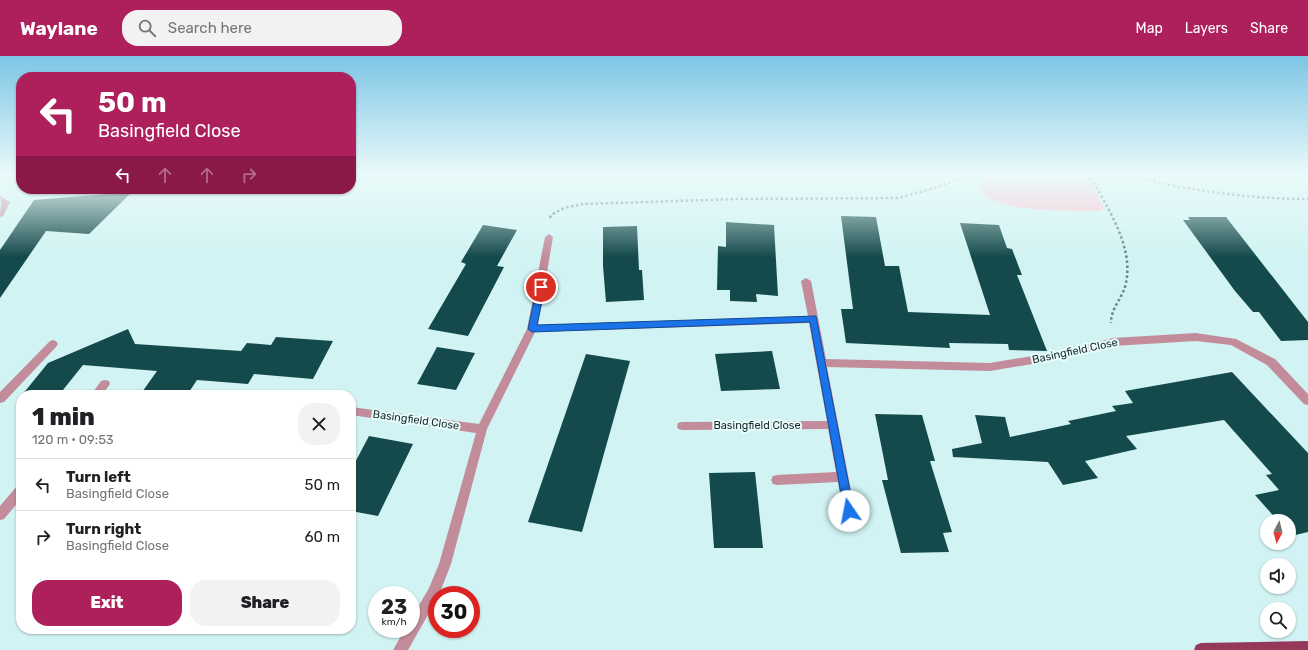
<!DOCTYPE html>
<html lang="en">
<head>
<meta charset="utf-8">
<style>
	body { margin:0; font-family:Rubik,sans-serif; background:#f2f2f2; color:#202124; height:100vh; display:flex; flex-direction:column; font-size:15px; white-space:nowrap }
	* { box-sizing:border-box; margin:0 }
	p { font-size:13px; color:#757577 }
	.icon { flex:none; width:22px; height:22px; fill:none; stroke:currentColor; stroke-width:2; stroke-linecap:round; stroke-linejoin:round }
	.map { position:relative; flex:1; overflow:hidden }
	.details { position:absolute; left:16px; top:334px; width:340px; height:244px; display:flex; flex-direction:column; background:#fff; border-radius:16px; box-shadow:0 1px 3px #0004 }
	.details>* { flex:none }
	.guide { position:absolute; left:16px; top:16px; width:340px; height:122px; border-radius:16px; box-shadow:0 1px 3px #0004; background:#ad205c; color:#fff; overflow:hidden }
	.needle { width:26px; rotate:187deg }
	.fabs { position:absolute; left:1260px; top:458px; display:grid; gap:8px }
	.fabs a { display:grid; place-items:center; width:36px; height:36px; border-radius:50%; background:#fff; box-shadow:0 1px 3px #0004; font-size:20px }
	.speed { position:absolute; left:368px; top:530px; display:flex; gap:8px; font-size:20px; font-weight:700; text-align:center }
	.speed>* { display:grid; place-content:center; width:52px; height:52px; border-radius:50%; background:#fff; box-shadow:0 1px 3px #0004; line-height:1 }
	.speed small { font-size:10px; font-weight:400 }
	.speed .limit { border:6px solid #d22; background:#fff; color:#111 }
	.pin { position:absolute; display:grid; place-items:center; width:34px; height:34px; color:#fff; margin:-17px; border:2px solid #fff; border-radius:50%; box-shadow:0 1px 4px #0007 }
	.me { position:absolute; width:44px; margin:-22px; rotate:348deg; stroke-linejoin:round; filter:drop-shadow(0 0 3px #0008) }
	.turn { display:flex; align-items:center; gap:14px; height:84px; padding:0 16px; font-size:18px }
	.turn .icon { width:52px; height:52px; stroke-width:2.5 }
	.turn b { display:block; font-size:28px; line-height:34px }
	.lanes { display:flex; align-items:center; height:38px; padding:0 16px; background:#0003; justify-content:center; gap:20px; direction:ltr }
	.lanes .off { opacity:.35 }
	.round { display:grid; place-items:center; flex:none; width:42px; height:42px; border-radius:16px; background:#f2f2f2 }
	.headline { display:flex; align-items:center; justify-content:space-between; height:68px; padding:0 16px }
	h1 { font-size:24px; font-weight:800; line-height:30px }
	.button { display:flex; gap:8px; margin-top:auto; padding:8px 16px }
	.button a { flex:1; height:46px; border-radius:16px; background:#ad205c; color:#fff; font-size:16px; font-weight:800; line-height:46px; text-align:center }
	.button a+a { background:#f2f2f2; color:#202124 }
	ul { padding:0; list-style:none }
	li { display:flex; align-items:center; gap:12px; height:52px; padding:0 16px; border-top:1px solid #e0e0e0 }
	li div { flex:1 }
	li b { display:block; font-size:15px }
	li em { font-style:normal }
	header { display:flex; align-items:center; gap:24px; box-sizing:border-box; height:56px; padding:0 20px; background:#ad205c; color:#fff }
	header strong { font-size:19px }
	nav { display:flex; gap:22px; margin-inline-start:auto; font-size:14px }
	.search { width:280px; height:36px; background:#f2f2f2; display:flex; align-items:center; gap:10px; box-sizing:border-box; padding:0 14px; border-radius:16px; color:#757577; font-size:15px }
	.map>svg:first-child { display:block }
	.green { fill:#fbc3d1 }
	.building { fill:#144a4b }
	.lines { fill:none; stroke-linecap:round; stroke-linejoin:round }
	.path { stroke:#6d8383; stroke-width:2.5; stroke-dasharray:2.5 2.5; stroke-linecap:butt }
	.minor { fill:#c28c9b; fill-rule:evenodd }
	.major { fill:#953859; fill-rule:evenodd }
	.route { fill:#1a73e8; stroke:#114b97 }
	.labels { text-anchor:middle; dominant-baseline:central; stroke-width:4; stroke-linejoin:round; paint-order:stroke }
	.street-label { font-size:11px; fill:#1a2727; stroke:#e9fefe }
</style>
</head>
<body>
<header>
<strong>Waylane</strong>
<div class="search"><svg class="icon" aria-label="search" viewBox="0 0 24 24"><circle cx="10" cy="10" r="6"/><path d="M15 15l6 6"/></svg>Search here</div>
<nav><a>Map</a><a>Layers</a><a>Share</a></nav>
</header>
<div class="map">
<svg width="1308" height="594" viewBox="0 0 1308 594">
	<rect width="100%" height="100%" fill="#d1f3f3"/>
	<path class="green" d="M 982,118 L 1087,118 L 1104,152 L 1101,155 C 1076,155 1000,157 984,138 C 979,132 980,124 982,118 Z"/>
	<g class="building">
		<polygon points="132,136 89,178 46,175 0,242 0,194 34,144"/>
		<polygon points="841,160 876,161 885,210 899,210 908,256 990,259 960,167 999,169 1007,192 1012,193 1022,219 1017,219 1047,295 1009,294 1008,288 949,287 950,292 846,287 841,253 853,253"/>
		<polygon points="1188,161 1226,161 1308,266 1308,284 1281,285 1259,256 1253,256 1235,235 1183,164 1190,164"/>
		<polygon points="726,166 774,169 778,240 756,238 757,246 730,245 730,234 717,234 718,190 726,191"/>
		<polygon points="483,169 517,174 497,210 504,211 468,280 428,273 466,208 461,206"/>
		<polygon points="637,170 639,214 642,214 644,244 606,246 603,210 603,171"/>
		<polygon points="128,273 135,288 241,295 247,287 271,289 276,281 333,285 313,323 254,318 248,328 197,324 187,339 140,339 157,315 83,309 59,339 22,339 48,307"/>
		<polygon points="437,291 475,297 456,334 417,328"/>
		<polygon points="772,295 780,333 721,335 715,298"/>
		<polygon points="586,298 630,305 582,476 528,466"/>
		<polygon points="1232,316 1308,397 1308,476 1291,480 1289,478 1289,465 1278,465 1255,439 1279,434 1266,419 1272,418 1224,364 1126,380 1137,393 1085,405 1098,422 1063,429 1048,406 953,401 952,393 982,387 975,359 1005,361 1010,381 1071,368 1068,365 1116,355 1112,350 1133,347 1125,335"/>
		<polygon points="875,358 922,359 935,405 930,405 952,476 943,477 949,496 901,497 882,424 888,424"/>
		<polygon points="369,380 413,388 378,460 351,455 351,414"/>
		<polygon points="755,416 763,492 714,492 709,417"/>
	</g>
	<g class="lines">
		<g class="path">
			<path d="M 1089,118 C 1106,150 1134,189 1126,227 C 1123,242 1111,251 1111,267"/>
			<path d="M 1119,118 C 1182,133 1244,143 1308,143"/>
			<polyline points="550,162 551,159 564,152 583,148 738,143 898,142 935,132 971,118"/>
		</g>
		<g class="minor">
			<polygon points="0,140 10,146 3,160 0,161 1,147"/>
			<polygon points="549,178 553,181 538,269 808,260 801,225 806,222 811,225 826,303 990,307 1062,295 1113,282 1196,277 1236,283 1275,303 1308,338 1308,349 1304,348 1267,309 1231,289 1196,285 1113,290 1062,303 990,315 827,311 855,455 853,459 849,460 845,459 843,455 838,426 777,429 773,428 771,424 773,420 777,419 836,416 828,373 682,374 678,373 677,370 678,367 682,366 827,365 809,267 535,276 487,373 451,508 439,539 437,539 437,543 408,594 393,594 405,573 411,573 411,563 429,532 439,508 476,377 351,359 351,351 479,368 527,273 545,181"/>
			<polygon points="53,284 56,285 58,288 56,291 4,346 0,347 0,336 50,285"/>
			<polygon points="105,324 109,325 110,328 102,339 91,339 101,325"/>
			<polygon points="21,429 21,443 4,463 0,464 0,450 17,430"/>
		</g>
		<polygon class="major" points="1308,585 1308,594 1194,594 1196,589 1201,587"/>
	</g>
	<linearGradient id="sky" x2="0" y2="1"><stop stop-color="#7dc5e5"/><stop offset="0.59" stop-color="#eafafa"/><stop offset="1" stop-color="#eafafa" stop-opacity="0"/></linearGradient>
	<rect width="1308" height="201" fill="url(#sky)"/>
	<polygon class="route" points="541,228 545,231 537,269 816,260 854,455 853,459 849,460 845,459 844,455 810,266 532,276 528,273 537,231"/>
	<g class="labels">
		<g class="street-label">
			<text transform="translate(1075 295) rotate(-12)">Basingfield Close</text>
			<text transform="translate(416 364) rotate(8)">Basingfield Close</text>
			<text x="757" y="369">Basingfield Close</text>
		</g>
	</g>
</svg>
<div class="fabs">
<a><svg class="needle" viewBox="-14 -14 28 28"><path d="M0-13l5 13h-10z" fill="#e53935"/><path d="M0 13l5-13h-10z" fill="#757577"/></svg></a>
<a><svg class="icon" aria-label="sound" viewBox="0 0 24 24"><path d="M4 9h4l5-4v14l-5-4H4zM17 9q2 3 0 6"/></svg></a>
<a><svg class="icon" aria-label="search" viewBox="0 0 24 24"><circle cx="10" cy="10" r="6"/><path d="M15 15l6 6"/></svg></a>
</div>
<div class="speed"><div>23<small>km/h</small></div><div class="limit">30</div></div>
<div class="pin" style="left:541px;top:231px;background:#d93025"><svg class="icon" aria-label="arrive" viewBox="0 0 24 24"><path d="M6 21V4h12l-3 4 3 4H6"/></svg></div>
<svg class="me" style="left:849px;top:455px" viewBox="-20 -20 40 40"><circle r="19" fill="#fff"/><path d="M0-13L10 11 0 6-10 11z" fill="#1a73e8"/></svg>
<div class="guide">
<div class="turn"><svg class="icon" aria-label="left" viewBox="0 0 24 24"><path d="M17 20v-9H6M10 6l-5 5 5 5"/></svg><div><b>50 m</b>Basingfield Close</div></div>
<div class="lanes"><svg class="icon" aria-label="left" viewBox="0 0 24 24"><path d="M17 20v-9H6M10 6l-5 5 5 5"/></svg><svg class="icon off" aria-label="ahead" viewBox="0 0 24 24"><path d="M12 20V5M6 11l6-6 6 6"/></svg><svg class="icon off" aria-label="ahead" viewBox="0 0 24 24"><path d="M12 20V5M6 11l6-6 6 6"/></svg><svg class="icon off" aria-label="right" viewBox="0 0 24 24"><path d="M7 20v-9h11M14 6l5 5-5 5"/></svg></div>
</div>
<section class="details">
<div class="headline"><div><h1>1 min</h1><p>120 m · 09:53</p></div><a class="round"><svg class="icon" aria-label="close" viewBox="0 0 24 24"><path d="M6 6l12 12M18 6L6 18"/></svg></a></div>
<ul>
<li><svg class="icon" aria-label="left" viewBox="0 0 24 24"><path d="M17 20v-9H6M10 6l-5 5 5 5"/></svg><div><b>Turn left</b><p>Basingfield Close</p></div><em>50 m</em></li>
<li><svg class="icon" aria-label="right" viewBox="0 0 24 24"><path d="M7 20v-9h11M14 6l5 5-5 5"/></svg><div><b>Turn right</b><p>Basingfield Close</p></div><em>60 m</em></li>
</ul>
<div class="button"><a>Exit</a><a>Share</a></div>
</section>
</div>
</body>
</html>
